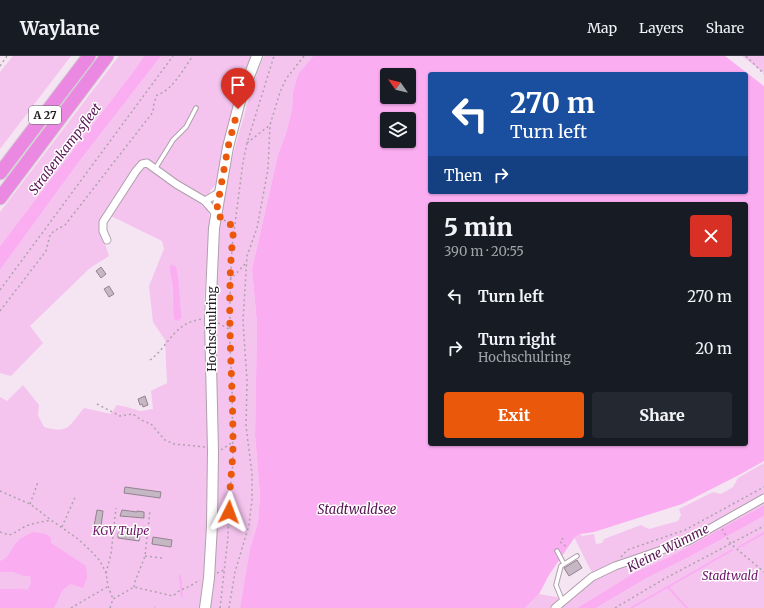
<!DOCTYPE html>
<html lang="en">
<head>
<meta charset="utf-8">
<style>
	body { margin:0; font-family:Merriweather,serif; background:#242831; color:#f1f3f6; height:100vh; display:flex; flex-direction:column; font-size:15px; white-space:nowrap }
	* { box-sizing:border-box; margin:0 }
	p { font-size:13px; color:#9ea1a6 }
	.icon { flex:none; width:22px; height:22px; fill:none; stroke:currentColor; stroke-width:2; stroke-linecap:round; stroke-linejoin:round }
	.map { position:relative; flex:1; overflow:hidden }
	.side { position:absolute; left:428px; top:146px; width:320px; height:244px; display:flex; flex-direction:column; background:#171b24; border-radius:4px; box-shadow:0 1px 3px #0004 }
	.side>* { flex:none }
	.banner { position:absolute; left:428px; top:16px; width:320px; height:122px; border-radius:4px; box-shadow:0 1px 3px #0004; background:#1a4fa0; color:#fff; overflow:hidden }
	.needle { width:26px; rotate:304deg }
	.tools { position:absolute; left:380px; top:12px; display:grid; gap:8px }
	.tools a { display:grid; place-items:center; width:36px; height:36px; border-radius:4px; background:#171b24; box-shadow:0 1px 3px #0004; font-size:20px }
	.pin { position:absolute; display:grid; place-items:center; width:34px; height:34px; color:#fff; margin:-41px -17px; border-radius:50% 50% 50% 0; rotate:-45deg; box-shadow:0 0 4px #0007 }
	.pin .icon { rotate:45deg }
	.me { position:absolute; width:44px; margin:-22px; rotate:3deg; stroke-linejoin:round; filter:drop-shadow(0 0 3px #0008) }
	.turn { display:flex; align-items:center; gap:14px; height:84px; padding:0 16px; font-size:18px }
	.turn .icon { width:52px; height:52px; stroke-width:2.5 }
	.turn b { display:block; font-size:28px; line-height:34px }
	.then { display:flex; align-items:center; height:38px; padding:0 16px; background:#0003; gap:8px; font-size:15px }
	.round { display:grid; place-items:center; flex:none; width:42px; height:42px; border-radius:4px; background:#242831 }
	.summary { display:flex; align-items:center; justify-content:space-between; height:68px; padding:0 16px }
	h1 { font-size:24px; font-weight:800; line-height:30px }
	.action { display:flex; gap:8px; margin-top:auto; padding:8px 16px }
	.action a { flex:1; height:46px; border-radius:4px; background:#ea580c; color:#fff; font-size:16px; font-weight:800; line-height:46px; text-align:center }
	.action a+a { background:#242831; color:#f1f3f6 }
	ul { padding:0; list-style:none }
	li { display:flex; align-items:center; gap:12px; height:52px; padding:0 16px }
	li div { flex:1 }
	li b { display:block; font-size:15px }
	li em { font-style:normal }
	header { display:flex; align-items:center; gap:24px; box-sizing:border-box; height:56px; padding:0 20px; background:#171b24; border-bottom:1px solid #363941 }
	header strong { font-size:19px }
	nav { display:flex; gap:22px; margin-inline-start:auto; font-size:14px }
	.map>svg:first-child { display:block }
	.green { fill:#f4c4ee; fill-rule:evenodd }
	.water { fill:#fbadf2; fill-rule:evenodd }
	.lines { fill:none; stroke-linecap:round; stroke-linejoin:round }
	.stream { stroke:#fbadf2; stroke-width:2 }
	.building { fill:#c6b7c4; stroke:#92838f }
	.lane-casing { stroke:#af9fac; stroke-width:5.5 }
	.street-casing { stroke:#af9fac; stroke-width:9 }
	.secondary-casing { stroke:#af9fac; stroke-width:12 }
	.highway-casing { stroke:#d2d1d2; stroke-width:15 }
	.path { stroke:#aea1ac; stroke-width:1.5; stroke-dasharray:2 3; stroke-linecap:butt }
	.lane { stroke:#fff; stroke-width:3.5 }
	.street { stroke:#fff; stroke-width:7 }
	.secondary { stroke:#fff; stroke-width:10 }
	.highway { stroke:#eb88e2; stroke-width:13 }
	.route { stroke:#ea580c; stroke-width:7; stroke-dasharray:0 12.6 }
	.labels { text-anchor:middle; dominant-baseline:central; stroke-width:3; stroke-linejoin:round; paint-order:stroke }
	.shield { fill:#fff; stroke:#635f63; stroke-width:1 }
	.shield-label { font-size:11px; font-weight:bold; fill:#201b20 }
	.street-label { font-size:12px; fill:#201b20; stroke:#fff }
	.park-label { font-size:12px; font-style:italic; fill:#6e1369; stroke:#fff }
	.water-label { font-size:13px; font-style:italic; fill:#581554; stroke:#fff }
</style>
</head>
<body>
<header>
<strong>Waylane</strong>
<nav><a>Map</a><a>Layers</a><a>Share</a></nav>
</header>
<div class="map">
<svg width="764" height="552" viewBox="0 0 764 552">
	<rect width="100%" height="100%" fill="#f5e5f3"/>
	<g class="green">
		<polygon points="13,0 71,0 0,93 0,16"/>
		<polygon points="119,0 144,0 136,12 0,190 0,156"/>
		<path d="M 161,0 L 253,0 L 222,95 L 216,128 L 210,135 L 207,150 L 210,162 L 204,247 L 209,420 L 204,513 L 200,552 L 0,552 L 0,341 L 7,345 L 23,329 L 39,349 L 38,359 L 44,371 C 69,378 68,371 84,352 L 111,358 L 117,349 L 127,351 L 140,355 L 153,353 L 151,335 L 167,327 L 165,284 L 153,266 L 149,230 L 164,193 L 162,185 L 111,160 L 105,167 L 107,177 L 103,181 L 109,200 L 90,212 L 30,270 L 43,287 L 11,320 L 0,317 L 0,214 L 78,107 ZM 172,221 L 179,245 L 182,261 L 173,250 Z"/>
		<path d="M 264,0 L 313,0 L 298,18 L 293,36 L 292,54 L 286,77 L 278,99 L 252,213 L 257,268 L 255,380 L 260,439 L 258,466 L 250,492 L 240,552 L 209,552 C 213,510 218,468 218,425 C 218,351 212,277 216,202 C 219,154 230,106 244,60 C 249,40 256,19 264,0 Z"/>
		<polygon points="742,0 764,0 764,17"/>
		<polygon points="764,407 764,449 675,498 648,511 637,515 577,552 525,552 539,538 557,541 562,549 595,523 574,481 580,478 582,480 594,478 596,488 602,487 604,483 641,469 649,473 678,465 681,459 679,453 713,436 721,438 733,431 738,422"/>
		<polygon points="764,460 764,552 596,552 647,522 689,501"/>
	</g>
	<g class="water">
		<polygon points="144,0 161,0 78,107 0,214 0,190 136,12"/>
		<path d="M 313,0 L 725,0 L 760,27 L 764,30 L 764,405 L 739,419 L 682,448 L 594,476 L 580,478 L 575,481 L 549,519 L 539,538 L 525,552 L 240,552 L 250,492 L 258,466 L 260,439 L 255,380 L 257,268 L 252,213 L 278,99 L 286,77 L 292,54 L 293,36 L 298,18 ZM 430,18 L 746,18 L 746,136 L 430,136 ZM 387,19 L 409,19 L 409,41 L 387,41 ZM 387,63 L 409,63 L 409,85 L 387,85 ZM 430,148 L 746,148 L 746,388 L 430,388 Z"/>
		<path d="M 171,208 L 176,211 C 180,227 179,245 182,261 L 178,265 L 174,263 C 173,250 173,237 172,224 C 171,218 169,213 171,208 Z"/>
		<polygon points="764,449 764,460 689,501 647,522 596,552 577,552 637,515 648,511 675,498"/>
		<path d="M 34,476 L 46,478 L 51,482 L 51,487 L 86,510 L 87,522 L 83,532 L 71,528 C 59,534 60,542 54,552 L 0,552 L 0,533 L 21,533 L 28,534 L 31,526 L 30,520 L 24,520 L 13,516 L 0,516 L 0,505 C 9,503 11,492 17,486 C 21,481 29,478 34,476 Z"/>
	</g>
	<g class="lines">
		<g class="stream">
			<polyline points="739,491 764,477"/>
			<polyline points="180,520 182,540"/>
			<polyline points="668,531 687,552"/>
			<polyline points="155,551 155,552"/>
			<polyline points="631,552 732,494"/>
		</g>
	</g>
	<g class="building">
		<polygon points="101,211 106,218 101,222 96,215"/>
		<polygon points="109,230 114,238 109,241 104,233"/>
		<polygon points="145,340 148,349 143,351 142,348 140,349 138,343"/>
		<polygon points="125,431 161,436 160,442 124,437"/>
		<polygon points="97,454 103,455 100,478 93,476"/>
		<polygon points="122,454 137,456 137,455 144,456 144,462 120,460"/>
		<polygon points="118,477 140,480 139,485 118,482"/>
		<polygon points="153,481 172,484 171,491 152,488"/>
		<polygon points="577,504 582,512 569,520 564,512"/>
	</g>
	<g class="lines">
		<g class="lane-casing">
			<g id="lane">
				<polyline points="155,113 173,84 186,71 196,52"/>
				<polyline points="557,495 564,508"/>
				<polyline points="563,546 556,529 561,510 577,500"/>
			</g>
		</g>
		<g class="street-casing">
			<g id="street">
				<polyline points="205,145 220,136"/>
				<polyline points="107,184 103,175 103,166 136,115 142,108 147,107 176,128 205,145 216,158"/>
				<polyline points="555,552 592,521 615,510 688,485 764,442"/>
			</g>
		</g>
		<g class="secondary-casing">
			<polyline id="secondary" points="205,552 209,522 212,469 213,395 210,263 214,172 228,91 241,41 257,0"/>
		</g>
		<g class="highway-casing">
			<g id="highway">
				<polyline points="0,117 89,0"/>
				<polyline points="0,142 107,0"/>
			</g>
		</g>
		<g class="path">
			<polyline points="746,0 764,18"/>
			<polyline points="0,10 7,0"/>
			<polyline points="247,87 270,69"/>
			<polyline points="224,164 235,171"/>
			<polyline points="230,224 245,208"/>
			<polyline points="0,234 173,0"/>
			<path d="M 0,255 L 46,195 L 50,179 L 54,175 L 65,169 L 153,56 L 154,47 L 157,39 C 173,34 183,13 193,0"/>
			<polyline points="218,267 229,273"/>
			<path d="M 150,304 C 170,289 173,267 202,263"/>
			<polyline points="97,348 120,360 133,358 141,364 151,368 165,384 174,388 205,391"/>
			<polyline points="221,394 233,386"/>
			<polyline points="0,435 30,448 51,464 78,483 91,495 100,505 106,517 108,530 113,543"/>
			<polyline points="30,448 38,426"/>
			<polyline points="62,471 76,439"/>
			<polyline points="722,473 731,488 764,516"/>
			<path d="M 0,476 L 9,479 C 15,477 19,474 24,471 C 32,467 42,466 51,464"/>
			<polyline points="563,482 560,486 567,491"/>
			<polyline points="145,500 162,502"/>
			<polyline points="621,501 627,494 685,474 764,431"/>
			<polyline points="106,517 111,498 116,452"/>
			<polyline points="217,517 224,514"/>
			<polyline points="134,531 134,528 145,500 150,454"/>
			<polyline points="71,552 107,531"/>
			<polyline points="110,552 113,543 134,531 173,540 179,535 190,530 200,524"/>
			<polyline points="220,552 228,481 229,444 233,407 232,328 230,291 230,241 232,191 243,106 247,87 274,0"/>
			<polyline points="229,552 235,516 249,469 252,444 252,418 246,370 247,325 243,265 247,200 257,172 268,113 270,69 280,36 286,23 304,0"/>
			<polyline points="615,552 664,523 764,470"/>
		</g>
		<use href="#lane" class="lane"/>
		<use href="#street" class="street"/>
		<use href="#secondary" class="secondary"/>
		<use href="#highway" class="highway"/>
	</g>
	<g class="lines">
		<path class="route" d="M 229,456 C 229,433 233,410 233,387 C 233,315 225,243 234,171 L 216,158 L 228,91 L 238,53"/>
	</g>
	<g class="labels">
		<rect class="shield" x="29" y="50" width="32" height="18" rx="3"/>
		<g class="shield-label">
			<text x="45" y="59">A 27</text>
		</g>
		<g class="street-label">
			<text transform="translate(211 273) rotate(-90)">Hochschulring</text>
		</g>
		<g class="park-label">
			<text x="121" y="474">KGV Tulpe</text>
			<text x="730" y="519">Stadtwald</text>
		</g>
		<g class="water-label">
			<text transform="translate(65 93) rotate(-53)">Straßenkampsfleet</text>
			<text x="357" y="453">Stadtwaldsee</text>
			<text transform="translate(668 492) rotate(-27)">Kleine Wümme</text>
		</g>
	</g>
</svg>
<div class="tools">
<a><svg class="needle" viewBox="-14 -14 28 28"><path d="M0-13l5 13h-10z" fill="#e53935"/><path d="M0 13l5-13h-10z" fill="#9ea1a6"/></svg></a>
<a><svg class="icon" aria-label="layers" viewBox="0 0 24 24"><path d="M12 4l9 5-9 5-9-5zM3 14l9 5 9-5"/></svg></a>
</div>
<div class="pin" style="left:238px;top:53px;background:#d93025"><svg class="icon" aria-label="arrive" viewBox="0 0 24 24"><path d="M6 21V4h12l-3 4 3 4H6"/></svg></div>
<svg class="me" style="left:229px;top:456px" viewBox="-20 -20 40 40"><path d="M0-17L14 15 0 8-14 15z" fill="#ea580c" stroke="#fff" stroke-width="4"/></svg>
<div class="banner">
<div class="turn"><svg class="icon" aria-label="left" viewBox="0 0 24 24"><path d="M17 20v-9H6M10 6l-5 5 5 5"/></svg><div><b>270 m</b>Turn left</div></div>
<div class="then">Then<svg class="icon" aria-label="right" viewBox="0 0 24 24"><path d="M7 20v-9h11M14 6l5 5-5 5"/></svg></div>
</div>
<section class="side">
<div class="summary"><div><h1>5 min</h1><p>390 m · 20:55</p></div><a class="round" style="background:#d93025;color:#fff"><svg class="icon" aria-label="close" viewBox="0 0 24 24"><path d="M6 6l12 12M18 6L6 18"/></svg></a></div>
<ul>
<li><svg class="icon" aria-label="left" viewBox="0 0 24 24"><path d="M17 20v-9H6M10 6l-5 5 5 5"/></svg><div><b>Turn left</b></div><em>270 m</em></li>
<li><svg class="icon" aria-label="right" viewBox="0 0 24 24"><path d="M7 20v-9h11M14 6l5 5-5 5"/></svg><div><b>Turn right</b><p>Hochschulring</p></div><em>20 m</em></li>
</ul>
<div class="action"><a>Exit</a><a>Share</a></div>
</section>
</div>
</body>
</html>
